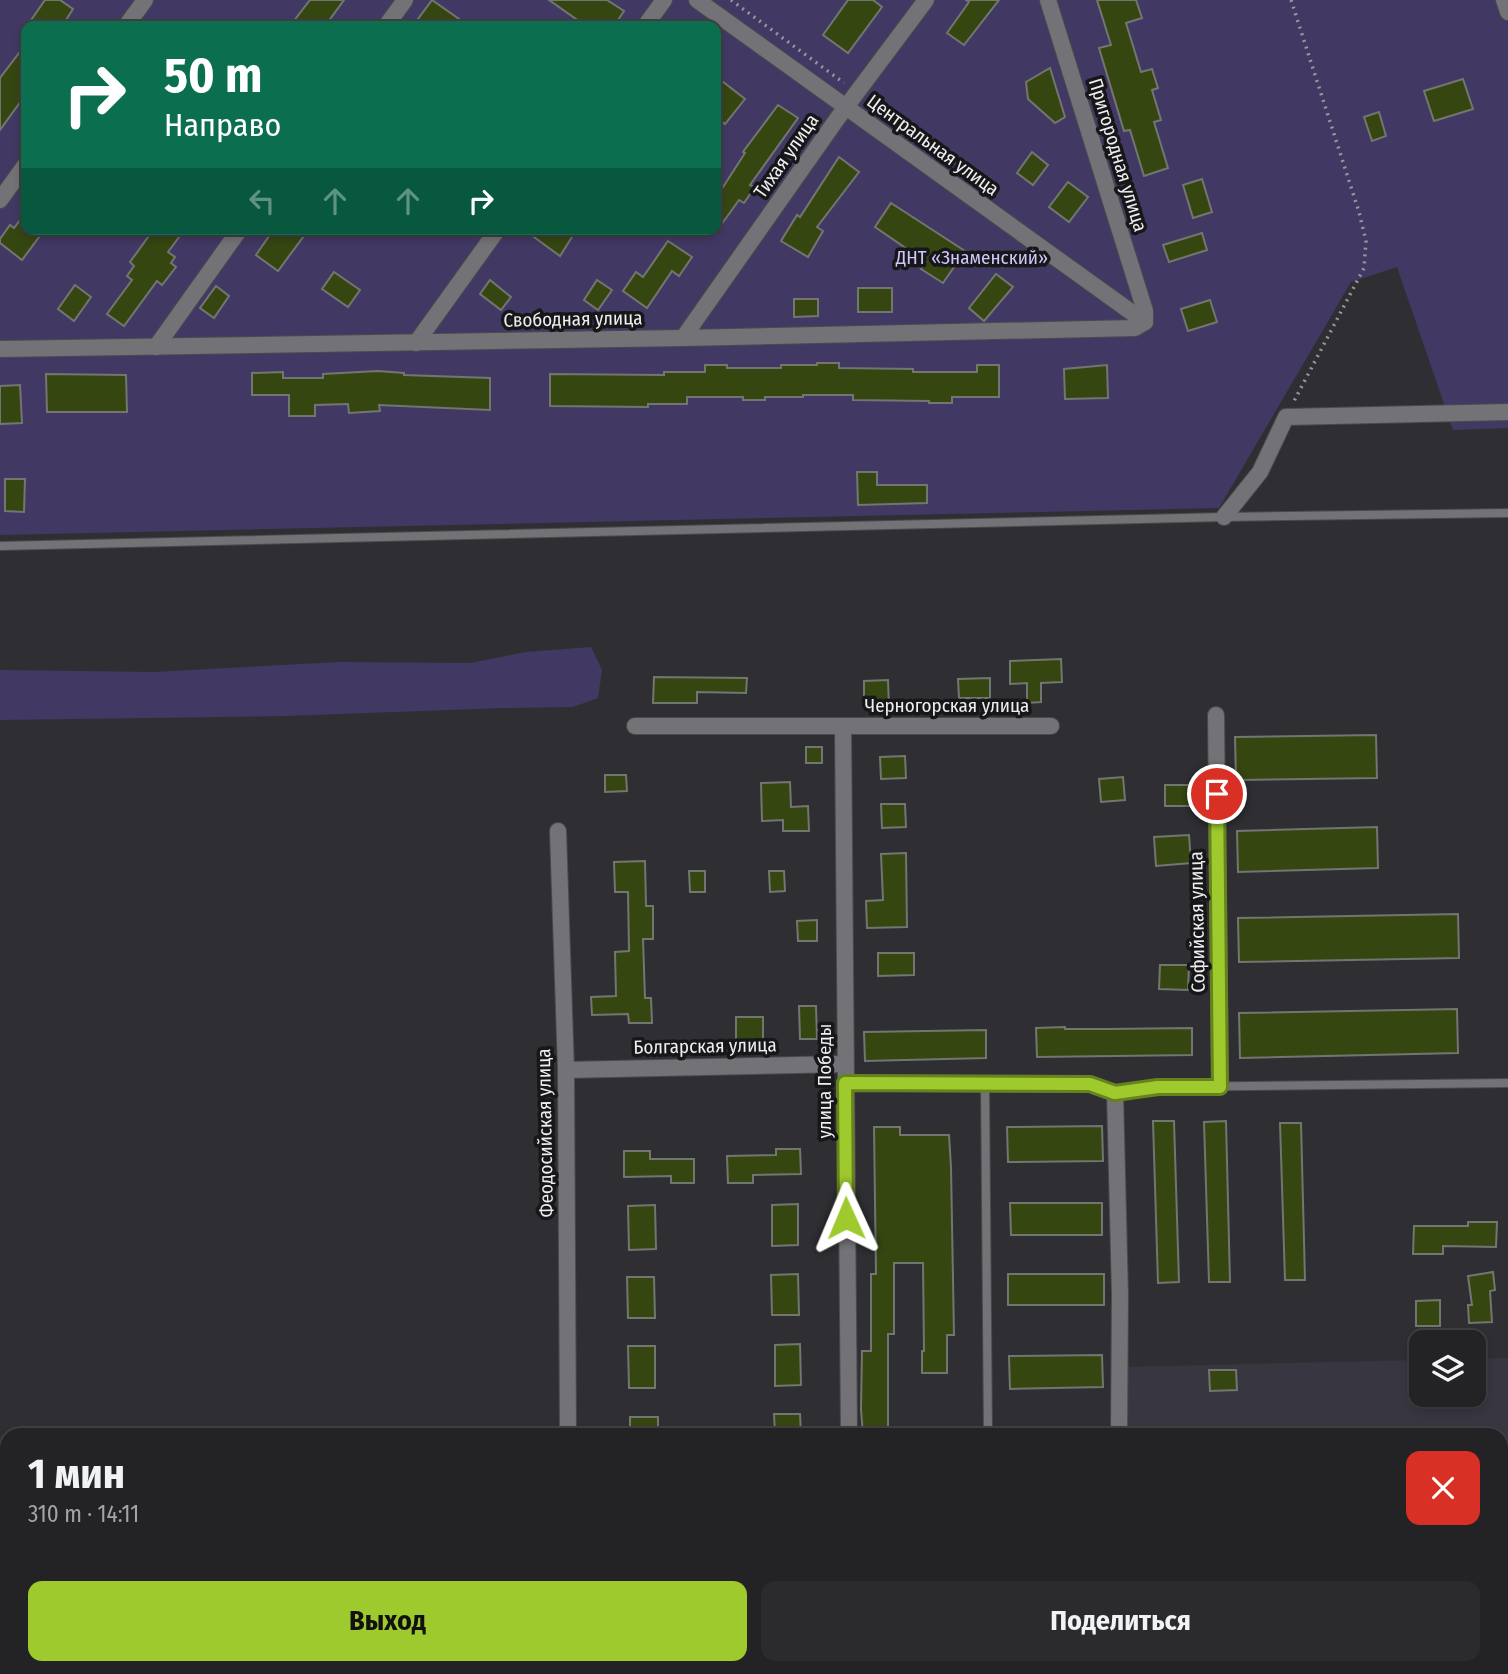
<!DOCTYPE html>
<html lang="ru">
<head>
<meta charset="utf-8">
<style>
	body { margin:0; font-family:"Fira Sans Condensed",sans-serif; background:#2b2b2e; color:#f1f3f6; height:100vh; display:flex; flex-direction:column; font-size:26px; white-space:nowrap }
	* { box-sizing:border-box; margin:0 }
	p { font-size:23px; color:#a3a4a7 }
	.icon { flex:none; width:38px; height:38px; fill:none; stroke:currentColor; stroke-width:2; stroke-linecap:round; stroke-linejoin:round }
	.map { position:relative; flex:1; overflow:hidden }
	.sheet { position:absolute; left:0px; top:1428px; width:1508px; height:247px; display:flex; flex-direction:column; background:#232326; border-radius:21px 21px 0 0; box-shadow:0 4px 10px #0003,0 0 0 2px #404043 }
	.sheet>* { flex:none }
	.guide { position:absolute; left:21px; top:21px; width:700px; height:214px; border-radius:14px; box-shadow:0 4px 10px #0003,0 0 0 2px #404043; background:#0b6e4f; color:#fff; overflow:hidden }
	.fabs { position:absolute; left:1409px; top:1330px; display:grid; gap:14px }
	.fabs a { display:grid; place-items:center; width:77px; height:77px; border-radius:14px; background:#232326; box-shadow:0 4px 10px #0003,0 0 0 2px #404043; font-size:35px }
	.pin { position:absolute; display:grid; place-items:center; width:60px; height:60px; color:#fff; margin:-30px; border:4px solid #fff; border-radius:50%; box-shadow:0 2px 7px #0007 }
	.me { position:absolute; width:77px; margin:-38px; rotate:359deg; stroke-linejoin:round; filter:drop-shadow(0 0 5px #0008) }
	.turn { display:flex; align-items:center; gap:24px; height:147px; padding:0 28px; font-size:32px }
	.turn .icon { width:91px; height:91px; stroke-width:2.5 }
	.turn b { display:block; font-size:49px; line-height:60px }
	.lanes { display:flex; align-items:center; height:66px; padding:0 28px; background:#0003; justify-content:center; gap:35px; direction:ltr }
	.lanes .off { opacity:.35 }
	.round { display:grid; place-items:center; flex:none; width:74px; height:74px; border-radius:14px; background:#2b2b2e }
	.summary { display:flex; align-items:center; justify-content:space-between; height:119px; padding:0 28px }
	h1 { font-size:42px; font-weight:700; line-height:52px }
	.primary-button { display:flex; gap:14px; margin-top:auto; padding:14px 28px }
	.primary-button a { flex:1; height:80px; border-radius:14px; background:#9eca2e; color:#111; font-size:28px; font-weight:700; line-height:80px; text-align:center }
	.primary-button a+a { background:#2b2b2e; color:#f1f3f6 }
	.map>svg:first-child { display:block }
	.built { fill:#383741 }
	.green { fill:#413964; fill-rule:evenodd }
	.building { fill:#364611; stroke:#737571; stroke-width:2 }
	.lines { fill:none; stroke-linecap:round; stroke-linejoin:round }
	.service-casing { stroke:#4b4b4d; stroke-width:10 }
	.minor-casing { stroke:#4b4b4d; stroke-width:18 }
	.path { stroke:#97979a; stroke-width:3.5; stroke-dasharray:2 5; stroke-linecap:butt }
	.service { stroke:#737277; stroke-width:8 }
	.minor { stroke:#737277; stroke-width:16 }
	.route-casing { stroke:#67831e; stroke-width:18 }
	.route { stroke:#9eca2e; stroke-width:12 }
	.labels { text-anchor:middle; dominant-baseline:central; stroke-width:7; stroke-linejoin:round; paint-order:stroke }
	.street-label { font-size:19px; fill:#eeeef0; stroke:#171719 }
	.park-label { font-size:19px; fill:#cec6fd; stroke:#171719 }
</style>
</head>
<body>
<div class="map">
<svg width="1508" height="1674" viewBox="0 0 1508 1674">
	<rect width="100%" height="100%" fill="#2f2f33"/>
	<polygon class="built" points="1508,1358 1508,1668 1260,1674 1125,1674 1125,1668 1502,1668 1502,1435 1126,1435 1126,1367 1421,1360 1421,1395 1474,1395 1474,1359"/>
	<g class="green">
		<path d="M 0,0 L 1508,0 L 1508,428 L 1453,430 L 1397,267 L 1351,282 L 1219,508 L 0,535 ZM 26,26 L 716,26 L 716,229 L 26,229 Z"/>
		<polygon points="591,647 602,670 598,698 573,707 502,708 285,716 0,720 0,670 154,672 340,662 470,663 526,652"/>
	</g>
	<g class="building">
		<polygon points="45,0 60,0 73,9 62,26 27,26"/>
		<polygon points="310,0 344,0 325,26 290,26"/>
		<polygon points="432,0 469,26 428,26 418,19"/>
		<polygon points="549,0 607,0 624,11 614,26 586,26"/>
		<polygon points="848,0 873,0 882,7 848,53 823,35"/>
		<polygon points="966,0 999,0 964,45 947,33 969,2"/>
		<polygon points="1097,0 1136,0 1142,18 1126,23 1141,72 1152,69 1158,88 1152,90 1161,120 1154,122 1168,168 1144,176 1130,130 1124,131 1099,48 1111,45"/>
		<polygon points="26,44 26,94 0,130 0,78"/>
		<polygon points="1050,68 1065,117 1055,123 1028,99 1026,82"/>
		<polygon points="1463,79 1473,109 1434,121 1424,91"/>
		<polygon points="722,81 745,99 725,124 716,117 716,89"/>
		<polygon points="778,105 798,118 750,185 755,187 744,203 739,200 716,232 716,198 745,153 743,152"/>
		<polygon points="1379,112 1386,136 1372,141 1364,117"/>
		<polygon points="1032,152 1048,165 1033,185 1017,173"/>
		<polygon points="839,157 859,172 817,227 823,231 808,257 781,241 797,215 800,217"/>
		<polygon points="1202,179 1212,212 1193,218 1183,185"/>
		<polygon points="1068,182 1088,197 1069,222 1049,207"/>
		<polygon points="891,203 965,251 943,283 921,269 926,262 875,227"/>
		<polygon points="26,212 26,229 45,229 22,260 0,243 0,239 10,225 14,228"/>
		<polygon points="154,229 185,229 168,252 175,257 171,263 176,267 162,285 157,281 124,326 107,314 132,280 127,276 134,266 130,262"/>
		<polygon points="274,229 309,229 278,271 256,255"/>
		<polygon points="523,229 577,229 560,256"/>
		<polygon points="1202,233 1207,250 1169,262 1163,245"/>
		<polygon points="668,241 692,257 679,276 672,271 647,308 623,291 636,272 643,277"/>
		<polygon points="334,272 360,290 348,307 322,289"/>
		<polygon points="996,274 1013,287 984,321 969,308"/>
		<polygon points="490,280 511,297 501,310 480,294"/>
		<polygon points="597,280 612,290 598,310 584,300"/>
		<polygon points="75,285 91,297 74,321 58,309"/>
		<polygon points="216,286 229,296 214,318 200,308"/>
		<rect x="858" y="288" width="34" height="24"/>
		<polygon points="794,299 818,299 818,316 794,317"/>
		<polygon points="1210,300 1217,322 1188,331 1181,309"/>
		<polygon points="817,363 839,363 839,368 913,369 913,372 977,372 977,365 999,365 999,397 952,397 952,403 929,403 929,401 853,400 853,395 803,395 803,397 765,397 765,400 743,400 743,397 687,397 687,404 648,404 648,407 550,406 550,374 664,375 664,372 705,372 705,365 727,365 727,368 781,368 781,365 817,365"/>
		<polygon points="1107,365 1108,398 1065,399 1064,369"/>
		<polygon points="378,371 404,373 404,375 490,378 490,410 379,405 380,411 349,413 348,404 315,405 315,416 289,416 289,395 252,395 252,373 283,372 283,378 323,378 323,374"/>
		<polygon points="46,374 126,375 127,412 47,412"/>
		<polygon points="20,385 22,423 0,424 0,386"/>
		<polygon points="857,472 877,472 877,485 927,485 927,503 858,505"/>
		<polygon points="5,479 25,479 24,512 5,511"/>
		<polygon points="1061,659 1062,682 1041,683 1041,702 1027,703 1027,683 1010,684 1010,661"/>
		<polygon points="654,677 747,678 746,693 697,692 697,703 653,703"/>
		<polygon points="990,678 990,698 959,698 958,679"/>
		<polygon points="888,680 889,707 864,708 864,681"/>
		<polygon points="1376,735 1377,778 1236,780 1235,737"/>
		<rect x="806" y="747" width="16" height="16"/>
		<polygon points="905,756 906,778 881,779 880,757"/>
		<polygon points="605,775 626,775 627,791 605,792"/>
		<polygon points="1123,777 1125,800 1101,802 1099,779"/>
		<polygon points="790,782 791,807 808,806 809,831 783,831 783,820 762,821 761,783"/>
		<rect x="1165" y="785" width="32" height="21"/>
		<polygon points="881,804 905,804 906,827 882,828"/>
		<polygon points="1377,827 1378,868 1238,872 1237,831"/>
		<polygon points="1189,835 1191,863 1156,866 1154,837"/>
		<polygon points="906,853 907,927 867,928 866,901 883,900 881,854"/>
		<polygon points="645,861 646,906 653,906 653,939 643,939 645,998 651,998 652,1023 629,1023 628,1014 592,1015 591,997 616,996 615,952 629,951 628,892 615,892 614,862"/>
		<polygon points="689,871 705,871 705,892 690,892"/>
		<polygon points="769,871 784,871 785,891 770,892"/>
		<polygon points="1458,914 1459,958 1239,962 1238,918"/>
		<polygon points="817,920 817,941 798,941 797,921"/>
		<polygon points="878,953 914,953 914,975 878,976"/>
		<polygon points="1160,965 1189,965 1188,990 1159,989"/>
		<polygon points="799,1006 816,1006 817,1039 800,1039"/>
		<polygon points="1457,1009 1458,1053 1240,1058 1239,1013"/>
		<rect x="736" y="1017" width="27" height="27"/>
		<polygon points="1065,1027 1065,1029 1107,1029 1192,1028 1192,1055 1037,1057 1036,1028"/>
		<polygon points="986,1030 986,1058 865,1061 864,1032"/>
		<polygon points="1153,1121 1174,1121 1179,1282 1158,1283"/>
		<polygon points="1226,1121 1230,1282 1209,1282 1204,1122"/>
		<polygon points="1280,1123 1301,1123 1305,1280 1285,1280"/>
		<polygon points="1102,1126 1103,1161 1008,1162 1007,1127"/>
		<polygon points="874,1127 900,1127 900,1135 949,1135 951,1167 954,1335 947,1335 947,1373 922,1373 922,1351 924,1351 923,1263 894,1263 894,1334 888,1334 888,1435 863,1435 861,1409 862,1351 871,1351 871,1274 876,1274"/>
		<polygon points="776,1149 800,1149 801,1174 753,1175 753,1183 728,1183 727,1156 776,1155"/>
		<polygon points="624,1151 650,1151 650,1159 694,1159 694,1183 671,1183 671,1176 624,1177"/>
		<polygon points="1010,1203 1102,1203 1102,1235 1011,1235"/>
		<polygon points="798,1204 798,1245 772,1246 772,1205"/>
		<polygon points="655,1205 656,1249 629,1250 628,1206"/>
		<polygon points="1468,1222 1497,1222 1496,1247 1443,1246 1443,1254 1413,1254 1414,1226 1468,1226"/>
		<polygon points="1493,1272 1495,1290 1490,1291 1492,1322 1469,1323 1468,1305 1472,1305 1468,1276"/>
		<polygon points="798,1274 799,1315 772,1315 771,1275"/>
		<rect x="1008" y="1274" width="96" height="31"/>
		<polygon points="627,1277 654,1277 655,1318 628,1318"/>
		<polygon points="1440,1300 1440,1326 1416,1326 1416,1301"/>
		<polygon points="800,1344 801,1385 775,1386 775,1345"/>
		<polygon points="628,1346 655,1346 655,1388 629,1388"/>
		<polygon points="1102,1355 1103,1387 1010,1389 1009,1356"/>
		<polygon points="1209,1370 1236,1370 1237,1390 1210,1391"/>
		<polygon points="774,1414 800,1414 801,1435 775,1435"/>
		<rect x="630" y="1417" width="28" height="18"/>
	</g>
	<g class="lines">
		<g class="service-casing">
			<g id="service">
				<polyline points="0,546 1224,517 1508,513"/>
				<polyline points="985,1083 988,1435"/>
				<polyline points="1115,1093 1158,1087 1508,1083"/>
				<polyline points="957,1674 960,1668"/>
			</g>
		</g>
		<g class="minor-casing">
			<g id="minor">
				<polyline points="697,0 1145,322"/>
				<polyline points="1048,0 1145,311 1145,322"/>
				<polyline points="1504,0 1508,12"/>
				<polyline points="126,26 145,0"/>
				<polyline points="386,26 405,0"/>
				<polyline points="645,26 664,0"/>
				<polyline points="0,200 26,164"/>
				<polyline points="683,338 837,119 926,0"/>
				<polyline points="416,343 498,229"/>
				<polyline points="156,347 240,229"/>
				<polyline points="0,349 683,338 1135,328 1145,322"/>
				<polyline points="1224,517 1260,472 1286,417 1508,412"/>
				<polyline points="1216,715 1220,1086"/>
				<polyline points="635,726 1051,726"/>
				<polyline points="843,726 849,1435"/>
				<polyline points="558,831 566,1070 568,1435"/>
				<polyline points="566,1070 845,1064"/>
				<polyline points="845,1083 1090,1084 1115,1093 1120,1295 1119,1435"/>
				<polyline points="569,1668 569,1674"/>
				<polyline points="852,1668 852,1674"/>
				<polyline points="1120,1668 1120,1674"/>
			</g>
		</g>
		<g class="path">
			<polyline points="731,0 844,83"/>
			<polyline points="1291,0 1359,212 1366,241 1364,268 1293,403"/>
			<polyline points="870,101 997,193"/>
		</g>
		<use href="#service" class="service"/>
		<use href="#minor" class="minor"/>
	</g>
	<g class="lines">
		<g class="route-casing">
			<polyline id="route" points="846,1218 845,1083 1090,1084 1115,1093 1158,1087 1220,1087 1217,794"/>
		</g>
		<use href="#route" class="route"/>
	</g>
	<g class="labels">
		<g class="street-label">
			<text transform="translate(933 145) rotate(36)">Центральная улица</text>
			<text transform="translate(1118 155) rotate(73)">Пригородная улица</text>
			<text transform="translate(786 156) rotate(-55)">Тихая улица</text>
			<text transform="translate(573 319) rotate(-1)">Свободная улица</text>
			<text x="947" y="705">Черногорская улица</text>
			<text transform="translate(1197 922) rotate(-91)">Софийская улица</text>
			<text transform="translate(705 1046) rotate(-1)">Болгарская улица</text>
			<text transform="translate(824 1081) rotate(-90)">улица Победы</text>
			<text transform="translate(545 1133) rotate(-91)">Феодосийская улица</text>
		</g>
		<g class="park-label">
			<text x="972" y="257">ДНТ «Знаменский»</text>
		</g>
	</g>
</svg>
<div class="fabs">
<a><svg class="icon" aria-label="layers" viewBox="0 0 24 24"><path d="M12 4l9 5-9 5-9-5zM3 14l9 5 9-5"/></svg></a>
</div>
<div class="pin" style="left:1217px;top:794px;background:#d93025"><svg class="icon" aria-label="arrive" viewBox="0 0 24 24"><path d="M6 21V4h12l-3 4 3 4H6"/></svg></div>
<svg class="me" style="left:846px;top:1218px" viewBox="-20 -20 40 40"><path d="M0-17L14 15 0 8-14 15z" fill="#9eca2e" stroke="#fff" stroke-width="4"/></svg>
<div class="guide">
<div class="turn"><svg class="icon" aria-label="right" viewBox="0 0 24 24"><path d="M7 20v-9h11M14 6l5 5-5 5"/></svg><div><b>50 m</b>Направо</div></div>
<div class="lanes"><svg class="icon off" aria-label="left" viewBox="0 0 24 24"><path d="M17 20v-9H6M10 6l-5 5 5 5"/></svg><svg class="icon off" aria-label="ahead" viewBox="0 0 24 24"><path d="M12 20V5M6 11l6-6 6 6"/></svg><svg class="icon off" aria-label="ahead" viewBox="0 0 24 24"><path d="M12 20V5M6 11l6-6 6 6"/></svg><svg class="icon" aria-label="right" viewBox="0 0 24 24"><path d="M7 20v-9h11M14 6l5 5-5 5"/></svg></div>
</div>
<section class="sheet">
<div class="summary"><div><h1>1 мин</h1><p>310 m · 14:11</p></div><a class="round" style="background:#d93025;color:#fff"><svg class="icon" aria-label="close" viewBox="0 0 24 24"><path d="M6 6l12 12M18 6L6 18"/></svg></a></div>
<div class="primary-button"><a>Выход</a><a>Поделиться</a></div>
</section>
</div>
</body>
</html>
